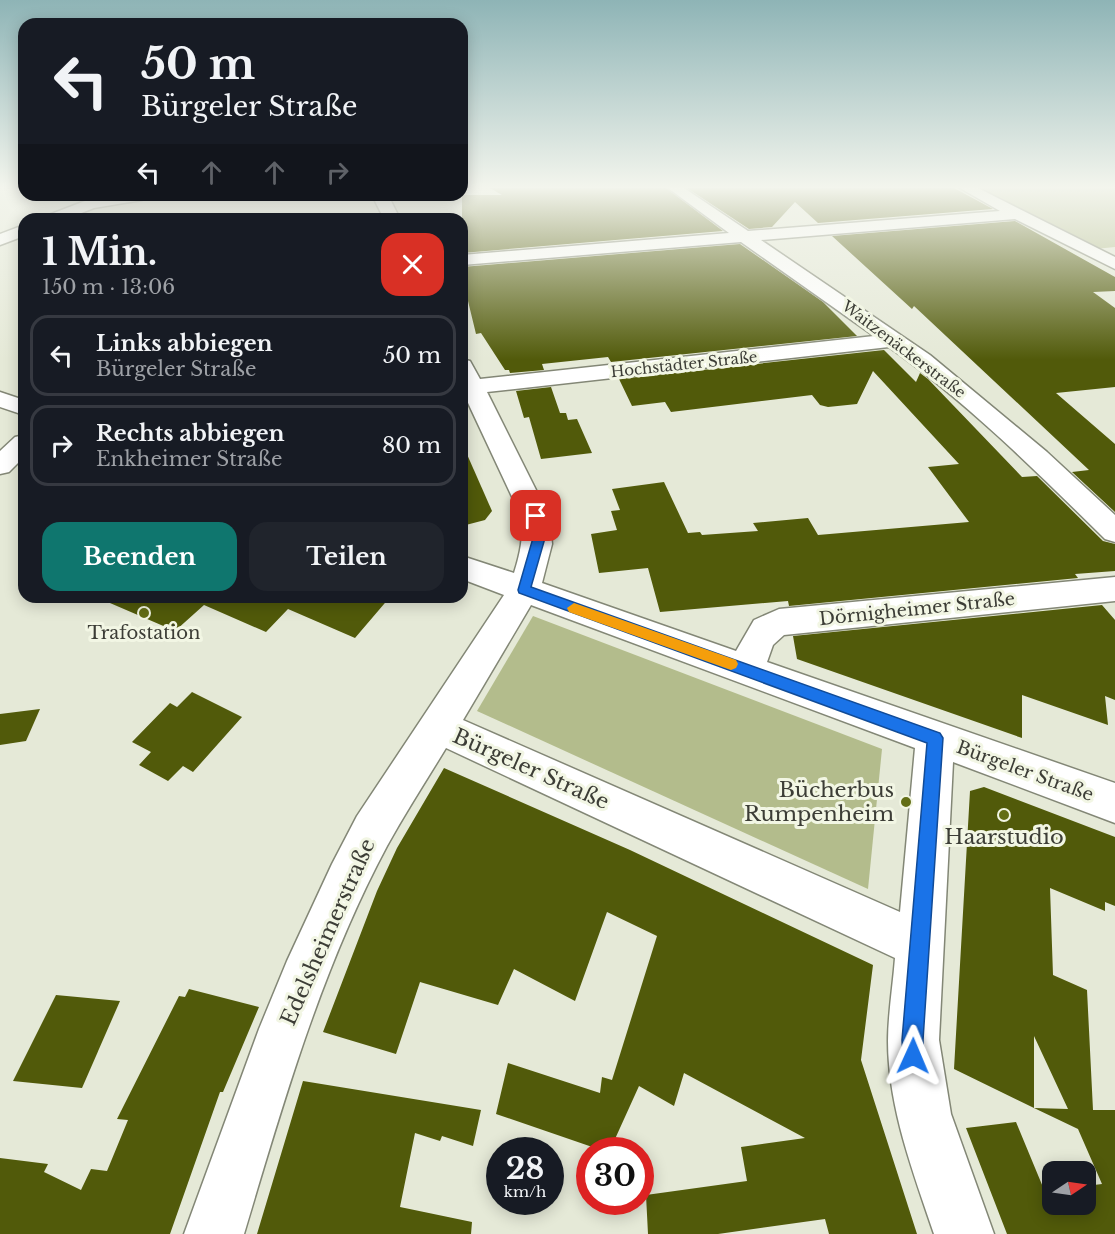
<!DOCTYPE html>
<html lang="de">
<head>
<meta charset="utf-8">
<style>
	body { margin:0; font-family:"Libre Baskerville",serif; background:#20242c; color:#f1f3f6; height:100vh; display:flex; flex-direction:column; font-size:22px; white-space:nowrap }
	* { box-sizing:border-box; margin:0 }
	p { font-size:20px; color:#9ea1a6 }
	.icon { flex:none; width:33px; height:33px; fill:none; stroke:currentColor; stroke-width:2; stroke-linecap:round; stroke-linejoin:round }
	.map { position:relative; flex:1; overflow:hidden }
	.side { position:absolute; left:18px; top:213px; width:450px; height:390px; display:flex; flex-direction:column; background:#171b24; border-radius:18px; box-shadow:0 3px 15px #0003 }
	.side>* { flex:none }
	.guide { position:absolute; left:18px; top:18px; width:450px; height:183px; border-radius:18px; box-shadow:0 3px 15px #0003; background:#171b24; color:#f1f3f6; overflow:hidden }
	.needle { width:39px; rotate:77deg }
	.tools { position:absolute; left:1042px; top:1161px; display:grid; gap:12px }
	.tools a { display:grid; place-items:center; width:54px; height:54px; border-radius:12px; background:#171b24; box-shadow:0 3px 15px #0003; font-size:30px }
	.speed { position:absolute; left:486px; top:1137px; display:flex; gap:12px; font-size:30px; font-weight:700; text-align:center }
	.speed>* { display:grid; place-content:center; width:78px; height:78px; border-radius:50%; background:#171b24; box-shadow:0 3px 15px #0003; line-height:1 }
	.speed small { font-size:15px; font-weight:400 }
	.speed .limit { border:9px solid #d22; background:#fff; color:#111 }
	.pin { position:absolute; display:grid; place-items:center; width:51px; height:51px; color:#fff; margin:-26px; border-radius:12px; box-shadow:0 3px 9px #0006 }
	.me { position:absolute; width:66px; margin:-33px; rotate:1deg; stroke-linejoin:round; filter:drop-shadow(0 0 4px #0008) }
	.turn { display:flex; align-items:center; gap:21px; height:126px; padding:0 24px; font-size:27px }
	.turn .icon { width:78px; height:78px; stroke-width:2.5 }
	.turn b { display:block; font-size:42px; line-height:51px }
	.lanes { display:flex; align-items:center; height:57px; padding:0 24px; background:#0003; justify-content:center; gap:30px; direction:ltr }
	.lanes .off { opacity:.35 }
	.round { display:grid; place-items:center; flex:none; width:63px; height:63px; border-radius:18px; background:#20242c }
	.summary { display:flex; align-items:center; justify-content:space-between; height:102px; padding:0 24px }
	h1 { font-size:36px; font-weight:700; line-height:45px }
	.button { display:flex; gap:12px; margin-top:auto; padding:12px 24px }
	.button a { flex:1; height:69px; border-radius:18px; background:#0f766e; color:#fff; font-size:24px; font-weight:700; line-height:69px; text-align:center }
	.button a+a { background:#20242c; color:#f1f3f6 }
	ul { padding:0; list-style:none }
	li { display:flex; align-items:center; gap:18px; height:81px; margin:0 12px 9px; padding:0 12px; border:3px solid #363941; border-radius:18px }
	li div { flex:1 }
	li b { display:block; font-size:22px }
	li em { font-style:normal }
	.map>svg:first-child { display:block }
	.green { fill:#b3bc8c }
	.building { fill:#515a0a }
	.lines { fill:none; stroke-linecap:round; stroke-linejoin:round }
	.minor-casing { stroke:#838776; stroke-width:3 }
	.minor { fill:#fff; fill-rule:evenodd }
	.route { fill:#1a73e8; stroke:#114b97; stroke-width:1.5 }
	.slow { fill:#f59e0b }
	.poi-dot { fill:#636e16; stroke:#f2f6e4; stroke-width:2 }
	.labels { text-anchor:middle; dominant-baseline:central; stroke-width:6; stroke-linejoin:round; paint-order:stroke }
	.far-street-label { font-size:15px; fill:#3c3d36; stroke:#f2f6e4 }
	.street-label { font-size:18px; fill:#3c3d36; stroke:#f2f6e4 }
	.poi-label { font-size:18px; fill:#3c3d36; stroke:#f2f6e4 }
	.near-street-label { font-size:21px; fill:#3c3d36; stroke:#f2f6e4 }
	.near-poi-label { font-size:21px; fill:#3c3d36; stroke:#f2f6e4; text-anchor:end }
</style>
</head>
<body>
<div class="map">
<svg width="1115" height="1234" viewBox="0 0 1115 1234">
	<rect width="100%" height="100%" fill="#e5e9d7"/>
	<g class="green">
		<polygon points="976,188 1115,188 1115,247 1095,249"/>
		<polygon points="533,616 882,749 868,889 477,711"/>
	</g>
	<g class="building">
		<polygon points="490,188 666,188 723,231 462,253 462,195 502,195"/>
		<polygon points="687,188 954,188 993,209 818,223 795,202 772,227 749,229"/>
		<polygon points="1015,221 1115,277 1115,291 1093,292 1115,308 1115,387 1056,393 1115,444 1115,512 1072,472 1089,470 914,306 912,309 832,236"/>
		<polygon points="740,244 823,302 857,336 611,362 608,357 542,364 544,370 510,373 509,370 505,370 481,333 476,334 468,301 462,302 462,267"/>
		<polygon points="884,350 916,382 920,373 928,379 1022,477 1037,476 1103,541 1115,544 1115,571 1075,574 1078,578 789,606 788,601 660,612 648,568 599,573 591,534 617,530 611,511 620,510 612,489 664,482 688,533 700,532 702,535 758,531 753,523 808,518 818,535 969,522 928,467 959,464 873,371 857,404 828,407 820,405 812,395 671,412 665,402 632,406 619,379"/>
		<polygon points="551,387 560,413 566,413 568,420 577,419 592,453 541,459 529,417 524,418 516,391"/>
		<polygon points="462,443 492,511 485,520 462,526"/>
		<polygon points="96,597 390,597 355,638 288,609 266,632 204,605 175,631"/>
		<polygon points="1102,605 1115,620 1115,700 1105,696 1108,725 1022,695 1022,738 797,659 793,636"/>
		<polygon points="192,692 242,717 193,772 183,766 168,781 139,765 151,752 132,742 170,703 177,707"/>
		<polygon points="40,709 26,741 0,745 0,714"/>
		<polygon points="444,768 630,850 873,965 861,1060 917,1234 829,1234 825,1219 718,1234 648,1234 646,1195 747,1181 741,1147 805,1138 684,1073 674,1106 639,1086 610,1150 601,1150 496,1114 508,1063 600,1093 602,1077 612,1080 657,936 607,912 575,1001 514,969 498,1005 420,982 396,1054 323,1032 377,891 397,848"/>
		<polygon points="984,787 1115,837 1115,906 1105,902 1105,911 1050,888 1053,975 1087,990 1093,1110 1115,1110 1115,1234 1007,1234 966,1128 1016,1122 1045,1192 1053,1191 1053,1204 1086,1204 1086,1186 1102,1184 1078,1129 1034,1108 1068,1109 1034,1036 1034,1108 954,1069 970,791"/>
		<polygon points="189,989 259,1007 223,1092 220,1092 170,1234 0,1234 0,1158 48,1164 44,1172 81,1190 91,1169 107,1171 128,1120 117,1119 179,996 185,997"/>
		<polygon points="56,995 120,1001 82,1088 13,1081"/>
		<polygon points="303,1081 481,1110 473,1146 442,1136 440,1141 415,1133 400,1207 472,1222 471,1234 257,1234"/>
	</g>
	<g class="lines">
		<g class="minor-casing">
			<g id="minor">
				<path d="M 668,188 L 684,188 L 748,231 L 1000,211 L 960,188 L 978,188 L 1115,257 L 1115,269 L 1015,219 L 761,240 L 930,355 L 1047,452 L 1115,515 L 1115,542 L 1105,539 C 1037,472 968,403 889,347 L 487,392 L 549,516 L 552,544 L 542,583 L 736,651 L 754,620 L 779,609 L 1115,577 L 1115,601 L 784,635 L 773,645 L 767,662 L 1115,783 L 1115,823 L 953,762 L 939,1040 L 951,1114 L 994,1234 L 934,1234 C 913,1172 888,1107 888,1041 C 888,1014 893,985 895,958 L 446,748 C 426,781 405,813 387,846 C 322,967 283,1103 244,1234 L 184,1234 L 259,1029 L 287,961 L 332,864 L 357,816 L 504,595 L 462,579 L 462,556 L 514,573 C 520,554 524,536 521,516 L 462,390 L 462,359 L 470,361 L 480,379 L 874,336 L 741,242 L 462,265 L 462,255 L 729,233 ZM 531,605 L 915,748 L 900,912 L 463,720 Z"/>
				<polygon points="116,195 150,195 142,200 94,208 66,219 44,219 46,216 85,201"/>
				<polygon points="372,195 388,195 400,219 384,219"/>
				<polygon points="24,225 24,236 0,245 0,234"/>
				<polygon points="0,392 24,400 24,415 0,407"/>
				<polygon points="24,435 24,457 9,472 0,474 0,451 15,437"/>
			</g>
		</g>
		<use href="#minor" class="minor"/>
	</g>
	<linearGradient id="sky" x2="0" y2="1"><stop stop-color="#8eb4b6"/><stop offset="0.52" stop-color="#f3f5ed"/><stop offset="1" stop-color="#f3f5ed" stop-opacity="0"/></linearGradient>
	<rect width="1115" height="360" fill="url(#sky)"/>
	<polygon class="route" points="536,512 541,516 545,538 531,587 940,733 943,738 923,1040 924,1056 921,1064 913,1067 906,1064 903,1056 902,1040 927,743 519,593 518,590 533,538 530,516"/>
	<polygon class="slow" points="574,603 736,660 738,664 736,668 731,670 569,612 567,608"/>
	<g class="poi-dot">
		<circle cx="144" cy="613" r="6"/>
		<circle cx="906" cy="802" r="6"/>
		<circle cx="1004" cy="815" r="6"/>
	</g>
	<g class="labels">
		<g class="far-street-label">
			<text transform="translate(904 349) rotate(37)">Waitzenäckerstraße</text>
			<text transform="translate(684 364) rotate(-6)">Hochstädter Straße</text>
		</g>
		<g class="street-label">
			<text transform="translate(917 609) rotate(-6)">Dörnigheimer Straße</text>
			<text transform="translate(1025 771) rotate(20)">Bürgeler Straße</text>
		</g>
		<g class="poi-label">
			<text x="144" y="633">Trafostation</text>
		</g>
		<g class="near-street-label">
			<text transform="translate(531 769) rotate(24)">Bürgeler Straße</text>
			<text transform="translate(328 932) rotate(-66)">Edelsheimerstraße</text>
		</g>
		<g class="near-poi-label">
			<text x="894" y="790">Bücherbus<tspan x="894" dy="24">Rumpenheim</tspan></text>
			<text x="1004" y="837" text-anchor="middle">Haarstudio</text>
		</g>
	</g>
</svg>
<div class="tools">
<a><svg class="needle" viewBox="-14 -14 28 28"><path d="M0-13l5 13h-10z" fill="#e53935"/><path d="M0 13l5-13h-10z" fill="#9ea1a6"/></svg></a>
</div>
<div class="speed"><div>28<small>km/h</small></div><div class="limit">30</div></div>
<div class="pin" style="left:536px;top:516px;background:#d93025"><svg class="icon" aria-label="arrive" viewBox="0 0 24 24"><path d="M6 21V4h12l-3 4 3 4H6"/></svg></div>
<svg class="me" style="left:913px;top:1056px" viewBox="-20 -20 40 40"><path d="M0-17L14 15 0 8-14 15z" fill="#1a73e8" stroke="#fff" stroke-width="4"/></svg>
<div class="guide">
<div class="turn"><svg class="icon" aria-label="left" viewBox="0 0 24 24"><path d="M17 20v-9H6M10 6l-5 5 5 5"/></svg><div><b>50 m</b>Bürgeler Straße</div></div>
<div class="lanes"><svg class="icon" aria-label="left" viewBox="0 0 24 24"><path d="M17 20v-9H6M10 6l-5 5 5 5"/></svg><svg class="icon off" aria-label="ahead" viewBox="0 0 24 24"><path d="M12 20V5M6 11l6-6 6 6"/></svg><svg class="icon off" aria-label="ahead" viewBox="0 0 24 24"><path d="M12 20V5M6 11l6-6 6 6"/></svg><svg class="icon off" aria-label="right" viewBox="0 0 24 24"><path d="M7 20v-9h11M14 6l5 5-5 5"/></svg></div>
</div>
<section class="side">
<div class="summary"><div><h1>1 Min.</h1><p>150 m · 13:06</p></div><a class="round" style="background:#d93025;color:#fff"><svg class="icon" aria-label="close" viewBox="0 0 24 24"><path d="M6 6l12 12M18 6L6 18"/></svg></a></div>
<ul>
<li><svg class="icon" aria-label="left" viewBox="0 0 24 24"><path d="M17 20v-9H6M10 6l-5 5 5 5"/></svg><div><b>Links abbiegen</b><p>Bürgeler Straße</p></div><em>50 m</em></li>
<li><svg class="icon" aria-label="right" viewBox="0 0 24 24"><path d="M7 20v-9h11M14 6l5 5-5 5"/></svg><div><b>Rechts abbiegen</b><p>Enkheimer Straße</p></div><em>80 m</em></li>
</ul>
<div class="button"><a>Beenden</a><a>Teilen</a></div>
</section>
</div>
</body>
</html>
